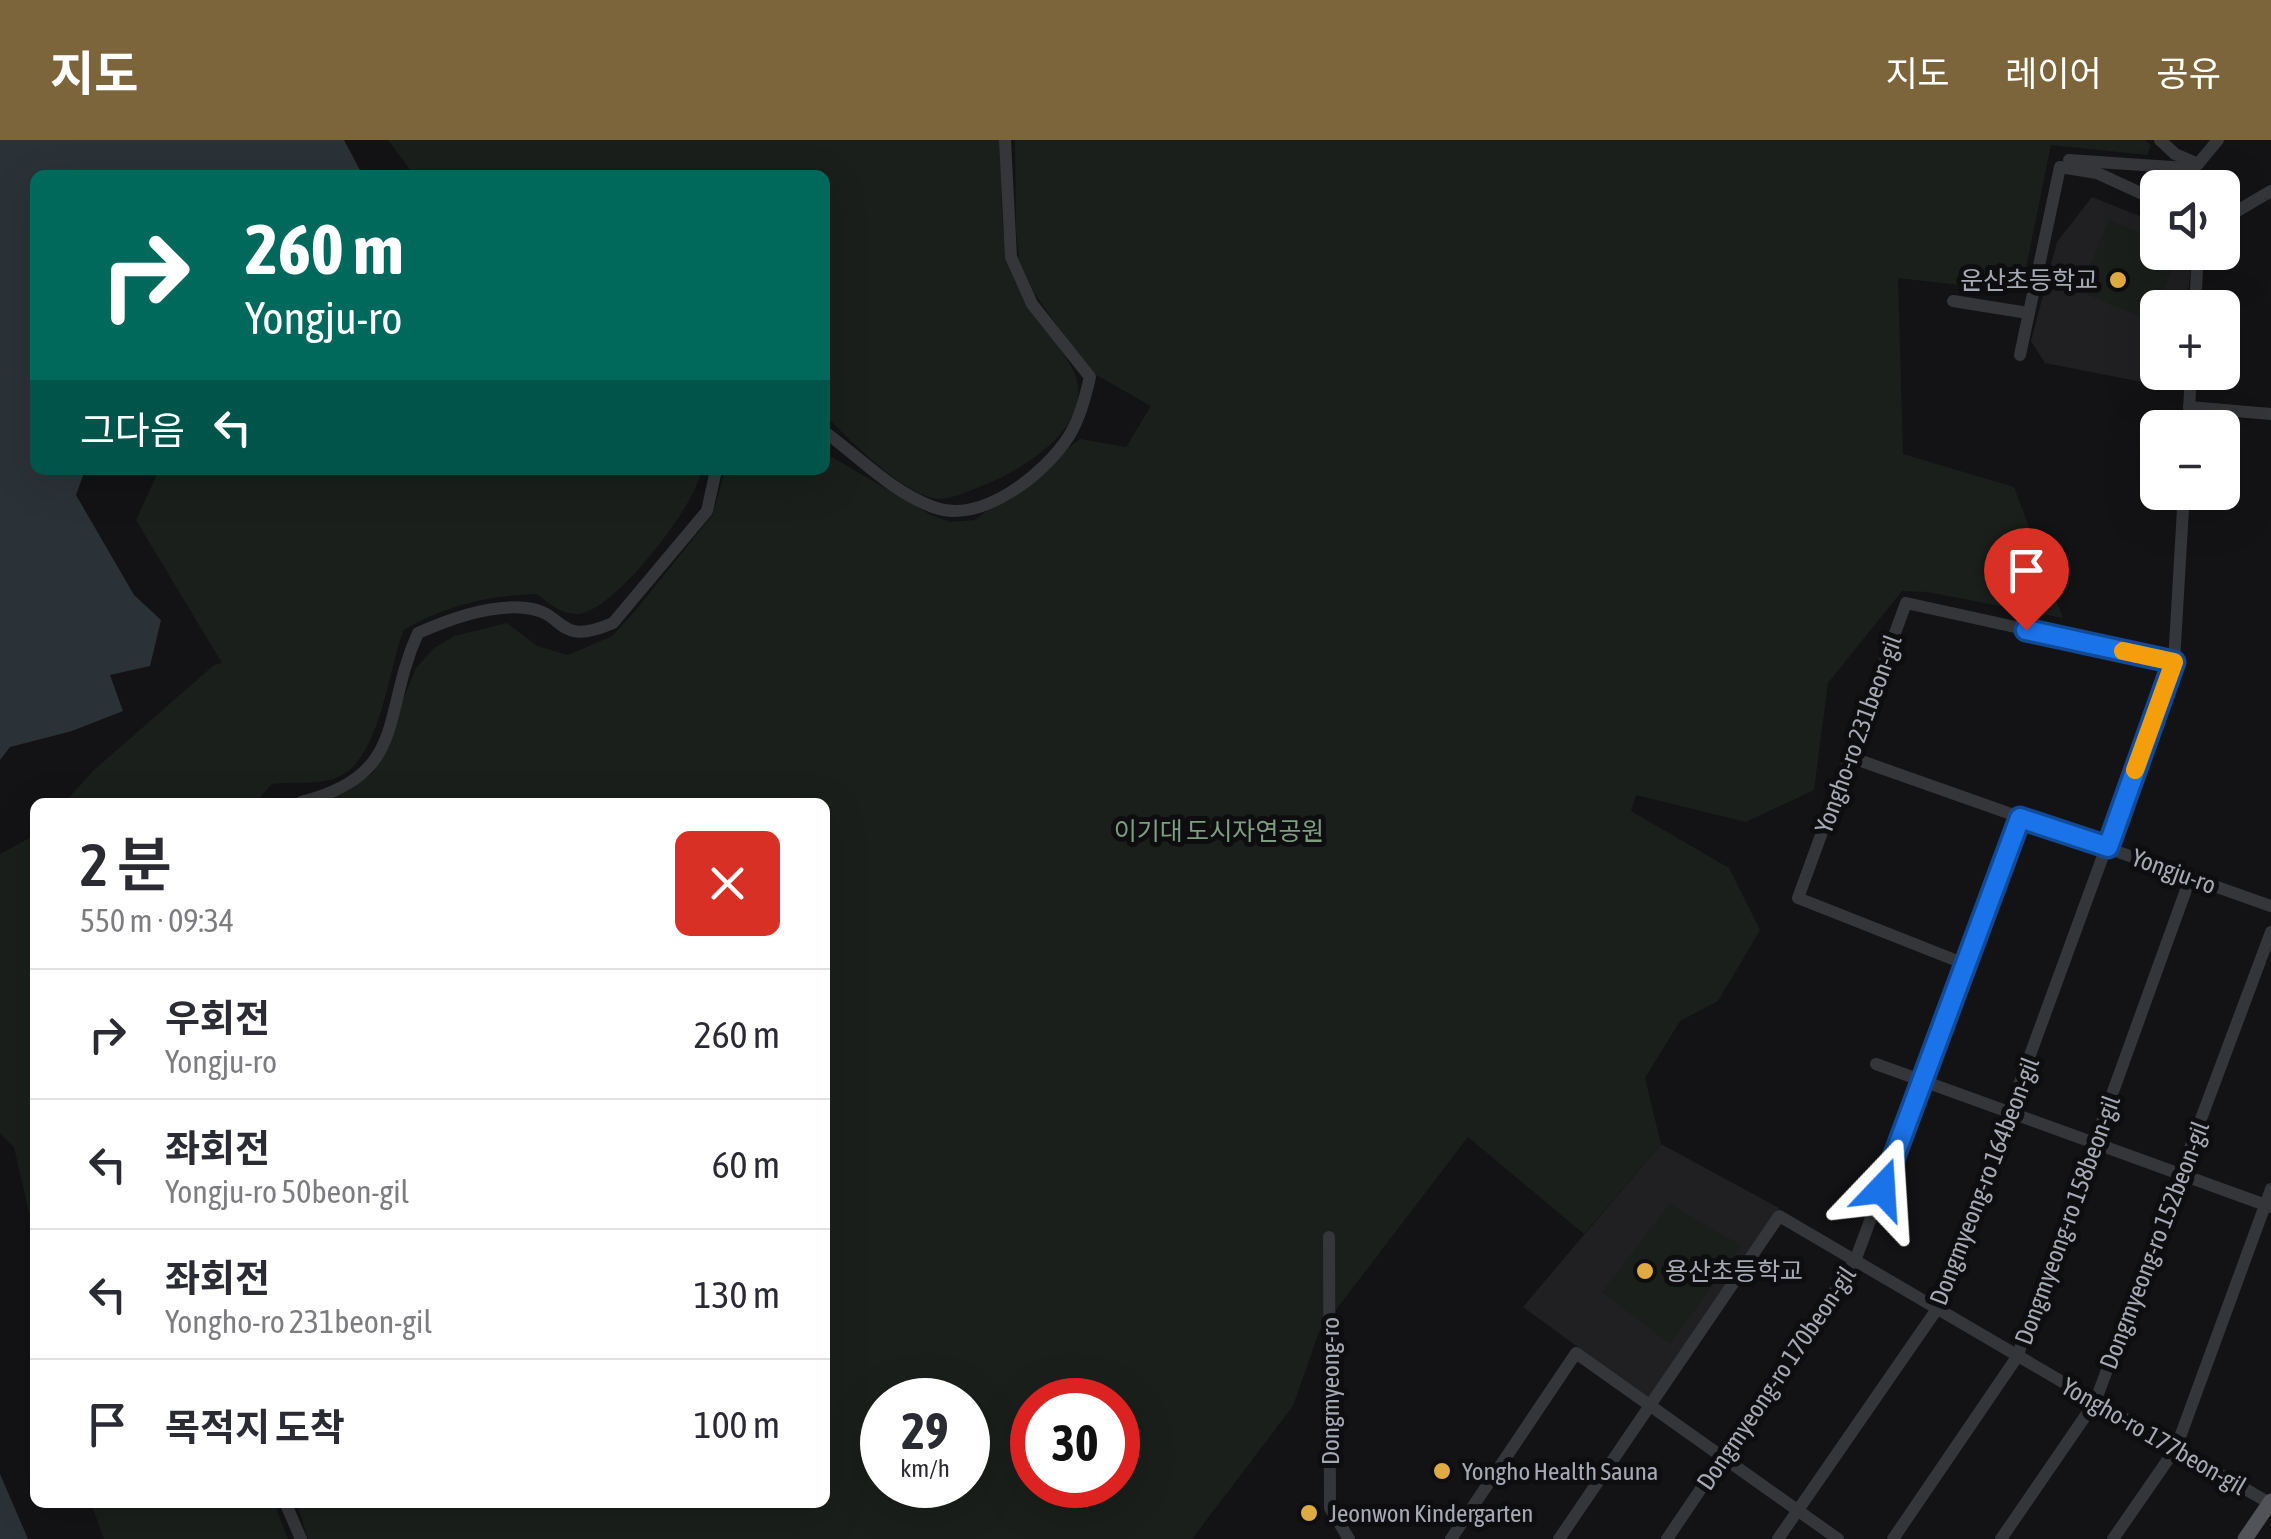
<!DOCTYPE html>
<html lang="ko">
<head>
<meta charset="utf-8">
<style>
	body { margin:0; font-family:"Asap Condensed","Noto Sans KR",sans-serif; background:#f7f7f7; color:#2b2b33; height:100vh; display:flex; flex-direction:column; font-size:38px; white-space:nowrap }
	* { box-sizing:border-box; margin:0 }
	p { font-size:32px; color:#7c7c81 }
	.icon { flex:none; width:55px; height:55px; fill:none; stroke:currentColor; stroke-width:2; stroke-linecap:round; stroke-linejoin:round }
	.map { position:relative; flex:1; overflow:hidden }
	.drawer { position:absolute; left:30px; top:658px; width:800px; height:710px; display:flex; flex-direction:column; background:#fff; border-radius:15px; box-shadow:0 10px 40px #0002 }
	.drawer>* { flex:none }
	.hud { position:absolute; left:30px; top:30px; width:800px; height:305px; border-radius:15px; box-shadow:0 10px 40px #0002; background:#00695c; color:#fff; overflow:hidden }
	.fabs { position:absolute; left:2140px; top:30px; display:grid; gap:20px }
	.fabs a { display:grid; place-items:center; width:100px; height:100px; border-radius:15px; background:#fff; box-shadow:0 10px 40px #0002; font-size:50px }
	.speed { position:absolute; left:860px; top:1238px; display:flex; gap:20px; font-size:50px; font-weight:700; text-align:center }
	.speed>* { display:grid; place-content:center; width:130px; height:130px; border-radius:50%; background:#fff; box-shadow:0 10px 40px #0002; line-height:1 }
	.speed small { font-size:25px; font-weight:400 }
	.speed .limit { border:15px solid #d22; background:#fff; color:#111 }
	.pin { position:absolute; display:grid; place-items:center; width:85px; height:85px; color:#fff; margin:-102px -42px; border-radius:50% 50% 50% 0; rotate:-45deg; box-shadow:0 0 10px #0007 }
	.pin .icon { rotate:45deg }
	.me { position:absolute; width:110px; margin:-55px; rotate:20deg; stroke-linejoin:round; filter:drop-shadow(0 0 8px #0008) }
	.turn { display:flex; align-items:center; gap:35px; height:210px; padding:0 50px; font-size:45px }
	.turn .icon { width:130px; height:130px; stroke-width:2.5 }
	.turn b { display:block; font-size:70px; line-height:85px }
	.then { display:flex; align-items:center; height:95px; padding:0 50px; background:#0003; gap:20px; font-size:38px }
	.round { display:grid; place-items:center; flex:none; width:105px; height:105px; border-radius:15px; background:#f7f7f7 }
	.overview { display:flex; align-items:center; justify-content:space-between; height:170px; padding:0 50px }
	h1 { font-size:60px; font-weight:600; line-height:75px }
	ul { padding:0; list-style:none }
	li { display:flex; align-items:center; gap:30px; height:130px; padding:0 50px; border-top:2px solid #e1e1e2 }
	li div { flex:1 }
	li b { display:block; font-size:38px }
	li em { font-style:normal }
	header { display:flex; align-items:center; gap:60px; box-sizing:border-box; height:140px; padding:0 50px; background:#7c653a; color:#fff }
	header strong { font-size:48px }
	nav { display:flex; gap:55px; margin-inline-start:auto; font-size:35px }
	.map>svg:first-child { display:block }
	.built { fill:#202022 }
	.green { fill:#1a1f1b; fill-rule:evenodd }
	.water { fill:#2b3237 }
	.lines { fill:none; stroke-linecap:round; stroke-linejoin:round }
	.minor { stroke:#353639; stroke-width:12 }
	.major { stroke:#515358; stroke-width:15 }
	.route-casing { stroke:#114b97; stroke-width:25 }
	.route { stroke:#1a73e8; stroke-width:18 }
	.slow { stroke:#f59e0b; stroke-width:18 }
	.poi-dot { fill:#deab43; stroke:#0e0e10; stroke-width:4 }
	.labels { text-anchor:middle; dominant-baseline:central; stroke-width:10; stroke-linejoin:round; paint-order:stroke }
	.poi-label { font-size:25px; fill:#a7aab4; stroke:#0e0e10; text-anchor:start }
	.street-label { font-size:25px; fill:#a7aab4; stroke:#0e0e10 }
	.park-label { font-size:25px; fill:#7f9d82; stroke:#0e0e10 }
</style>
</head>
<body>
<header>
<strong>지도</strong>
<nav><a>지도</a><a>레이어</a><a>공유</a></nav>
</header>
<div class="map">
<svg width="2271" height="1399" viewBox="0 0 2271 1399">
	<rect width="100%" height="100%" fill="#131315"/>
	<g class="built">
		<polygon points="2092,57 2157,83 2158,112 2192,113 2187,167 2158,168 2157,222 2142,242 2045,223 2031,201 2057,102"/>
		<polygon points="1661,1004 1779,1068 1649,1259 1523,1167"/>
	</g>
	<g class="green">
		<path d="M 388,0 L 1000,0 C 1003,48 997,98 1016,143 C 1029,174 1055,197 1071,226 C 1102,281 1027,328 984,345 C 971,350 955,358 941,359 C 909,360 847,298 825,275 L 825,35 L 414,35 Z"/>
		<path d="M 1015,0 L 2145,0 L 2151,6 L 2147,15 L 2051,5 L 2021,152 L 1898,138 L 1903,314 L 2014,347 L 2063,478 L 1927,452 L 1902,451 L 1828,543 L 1814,650 L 1746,682 L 1636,655 L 1631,671 L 1729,728 L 1760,790 L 1718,861 L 1680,881 L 1645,938 L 1661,1004 L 1584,1094 L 1468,997 L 1319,1192 L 1293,1266 L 1192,1399 L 308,1399 L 297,1363 L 825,1362 L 825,662 L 316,662 L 344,653 L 373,633 L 416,528 L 434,508 L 454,496 L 507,483 L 537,506 L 568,515 L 612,496 L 635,471 L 713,374 L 725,330 L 825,330 L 825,313 L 931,375 L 950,382 L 975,380 L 1080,299 L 1126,307 L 1151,266 L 1089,231 L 1033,151 L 1019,119 L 1016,90 ZM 882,1260 L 968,1260 L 968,1345 L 882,1345 ZM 1032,1260 L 1118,1260 L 1118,1345 L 1032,1345 Z"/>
		<polygon points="2109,80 2157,100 2158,112 2179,113 2151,181 2079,151"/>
		<path d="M 159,330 L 701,330 C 699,362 613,473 578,474 C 562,475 548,463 537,454 C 492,455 442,466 404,490 C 387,530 381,625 333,639 C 312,645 292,641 272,644 L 256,662 L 65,662 L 93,631 L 214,525 L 222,523 L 136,380 Z"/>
		<polygon points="35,695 35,1099 14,1007 0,993 0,714"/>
		<polygon points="1669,1064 1742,1106 1670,1204 1602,1152"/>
		<polygon points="91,1363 274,1363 288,1399 104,1399"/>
	</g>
	<g class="water">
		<polygon points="0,0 344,0 362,34 35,35 35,330 85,330 76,355 134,455 161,480 150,526 110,535 123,571 72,591 10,607 0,620"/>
		<polygon points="0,1334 28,1399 0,1399"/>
	</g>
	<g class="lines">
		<g class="minor">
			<polyline points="2160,0 2175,14 2198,24 2218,0"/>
			<polyline points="2069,20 2186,28 2198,24"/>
			<polyline points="2222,80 2271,51"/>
			<polyline points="1953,161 2028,173"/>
			<polyline points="2195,168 2198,112"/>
			<polyline points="2020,215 2060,27 2097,33 2158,61"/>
			<polyline points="2189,267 2271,274"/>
			<polyline points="2188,288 2191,232"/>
			<path d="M 825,292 C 859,317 892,352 933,367 C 981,385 1045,334 1069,296 C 1080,278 1085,258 1090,237 L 1032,164 L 1011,117 L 1005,0"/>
			<polyline points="1850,617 2271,766"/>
			<path d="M 301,662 C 409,635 381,574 418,493 C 449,479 491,464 526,468 C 567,472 555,508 613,483 L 707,371 L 716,330"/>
			<polyline points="1965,824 1798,758 1906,463 2174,522"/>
			<polyline points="1876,924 2271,1067"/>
			<polyline points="1329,1097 1330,1368 1349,1399"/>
			<polyline points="285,1362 301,1399"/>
			<polyline points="1451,1399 1576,1213 1838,1399"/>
			<polyline points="1559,1399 1779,1076 2271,1364"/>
			<polyline points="1667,1399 1855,1121 2020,678"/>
			<polyline points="1778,1399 1937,1169 2174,522 2184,352"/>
			<polyline points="1893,1399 2017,1217 2191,736"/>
			<polyline points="2001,1399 2095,1262 2271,792"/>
			<polyline points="2113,1399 2176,1308 2271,1049"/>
		</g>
		<polyline class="major" points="2245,1399 2271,1361"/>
	</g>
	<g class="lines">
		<g class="route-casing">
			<polyline id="route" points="1882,1049 2020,678 2108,707 2174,522 2026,490"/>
		</g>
		<use href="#route" class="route"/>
		<polyline class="slow" points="2123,511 2174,522 2135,630"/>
	</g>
	<g class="poi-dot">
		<circle cx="2118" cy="140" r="10"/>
		<circle cx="1645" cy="1131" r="10"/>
		<circle cx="1442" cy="1331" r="10"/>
		<circle cx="1309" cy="1373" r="10"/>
	</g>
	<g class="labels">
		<g class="poi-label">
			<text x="2098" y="140" text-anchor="end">운산초등학교</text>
			<text x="1665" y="1131">용산초등학교</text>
			<text x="1462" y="1331">Yongho Health Sauna</text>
			<text x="1329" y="1373">Jeonwon Kindergarten</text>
		</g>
		<g class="street-label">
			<text transform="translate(1858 594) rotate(-70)">Yongho-ro 231beon-gil</text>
			<text transform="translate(2174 731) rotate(20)">Yongju-ro</text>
			<text transform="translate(1984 1041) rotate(-69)">Dongmyeong-ro 164beon-gil</text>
			<text transform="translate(2067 1080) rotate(-70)">Dongmyeong-ro 158beon-gil</text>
			<text transform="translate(2154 1105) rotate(-69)">Dongmyeong-ro 152beon-gil</text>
			<text transform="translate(1776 1238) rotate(-56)">Dongmyeong-ro 170beon-gil</text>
			<text transform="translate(1330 1251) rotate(-90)">Dongmyeong-ro</text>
			<text transform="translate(2154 1296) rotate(30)">Yongho-ro 177beon-gil</text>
		</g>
		<g class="park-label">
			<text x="1219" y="691">이기대 도시자연공원</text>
		</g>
	</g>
</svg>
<div class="fabs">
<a><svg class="icon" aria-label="sound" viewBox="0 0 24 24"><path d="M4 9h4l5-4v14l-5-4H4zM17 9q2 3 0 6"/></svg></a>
<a>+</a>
<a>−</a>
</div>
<div class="speed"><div>29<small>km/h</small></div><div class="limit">30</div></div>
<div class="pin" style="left:2026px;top:490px;background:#d93025"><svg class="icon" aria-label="arrive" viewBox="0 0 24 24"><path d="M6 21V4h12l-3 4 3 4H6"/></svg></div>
<svg class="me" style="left:1882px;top:1049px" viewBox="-20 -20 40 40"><path d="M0-17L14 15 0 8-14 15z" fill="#1a73e8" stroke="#fff" stroke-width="4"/></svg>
<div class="hud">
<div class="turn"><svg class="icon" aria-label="right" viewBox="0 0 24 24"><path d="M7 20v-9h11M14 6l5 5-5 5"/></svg><div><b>260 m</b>Yongju-ro</div></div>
<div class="then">그다음<svg class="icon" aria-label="left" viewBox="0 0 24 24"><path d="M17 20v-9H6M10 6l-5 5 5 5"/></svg></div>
</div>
<section class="drawer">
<div class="overview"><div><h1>2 분</h1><p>550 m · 09:34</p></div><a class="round" style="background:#d93025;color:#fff"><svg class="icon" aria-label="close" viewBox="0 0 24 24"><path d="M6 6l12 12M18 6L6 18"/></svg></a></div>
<ul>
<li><svg class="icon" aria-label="right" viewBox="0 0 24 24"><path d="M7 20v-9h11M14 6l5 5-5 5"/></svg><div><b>우회전</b><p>Yongju-ro</p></div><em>260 m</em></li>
<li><svg class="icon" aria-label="left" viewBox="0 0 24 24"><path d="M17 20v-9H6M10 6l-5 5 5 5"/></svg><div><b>좌회전</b><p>Yongju-ro 50beon-gil</p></div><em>60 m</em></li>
<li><svg class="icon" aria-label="left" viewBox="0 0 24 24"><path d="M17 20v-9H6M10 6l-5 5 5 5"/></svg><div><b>좌회전</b><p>Yongho-ro 231beon-gil</p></div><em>130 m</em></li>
<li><svg class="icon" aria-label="arrive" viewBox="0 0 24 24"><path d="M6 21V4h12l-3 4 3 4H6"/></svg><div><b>목적지 도착</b></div><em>100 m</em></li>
</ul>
</section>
</div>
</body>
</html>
